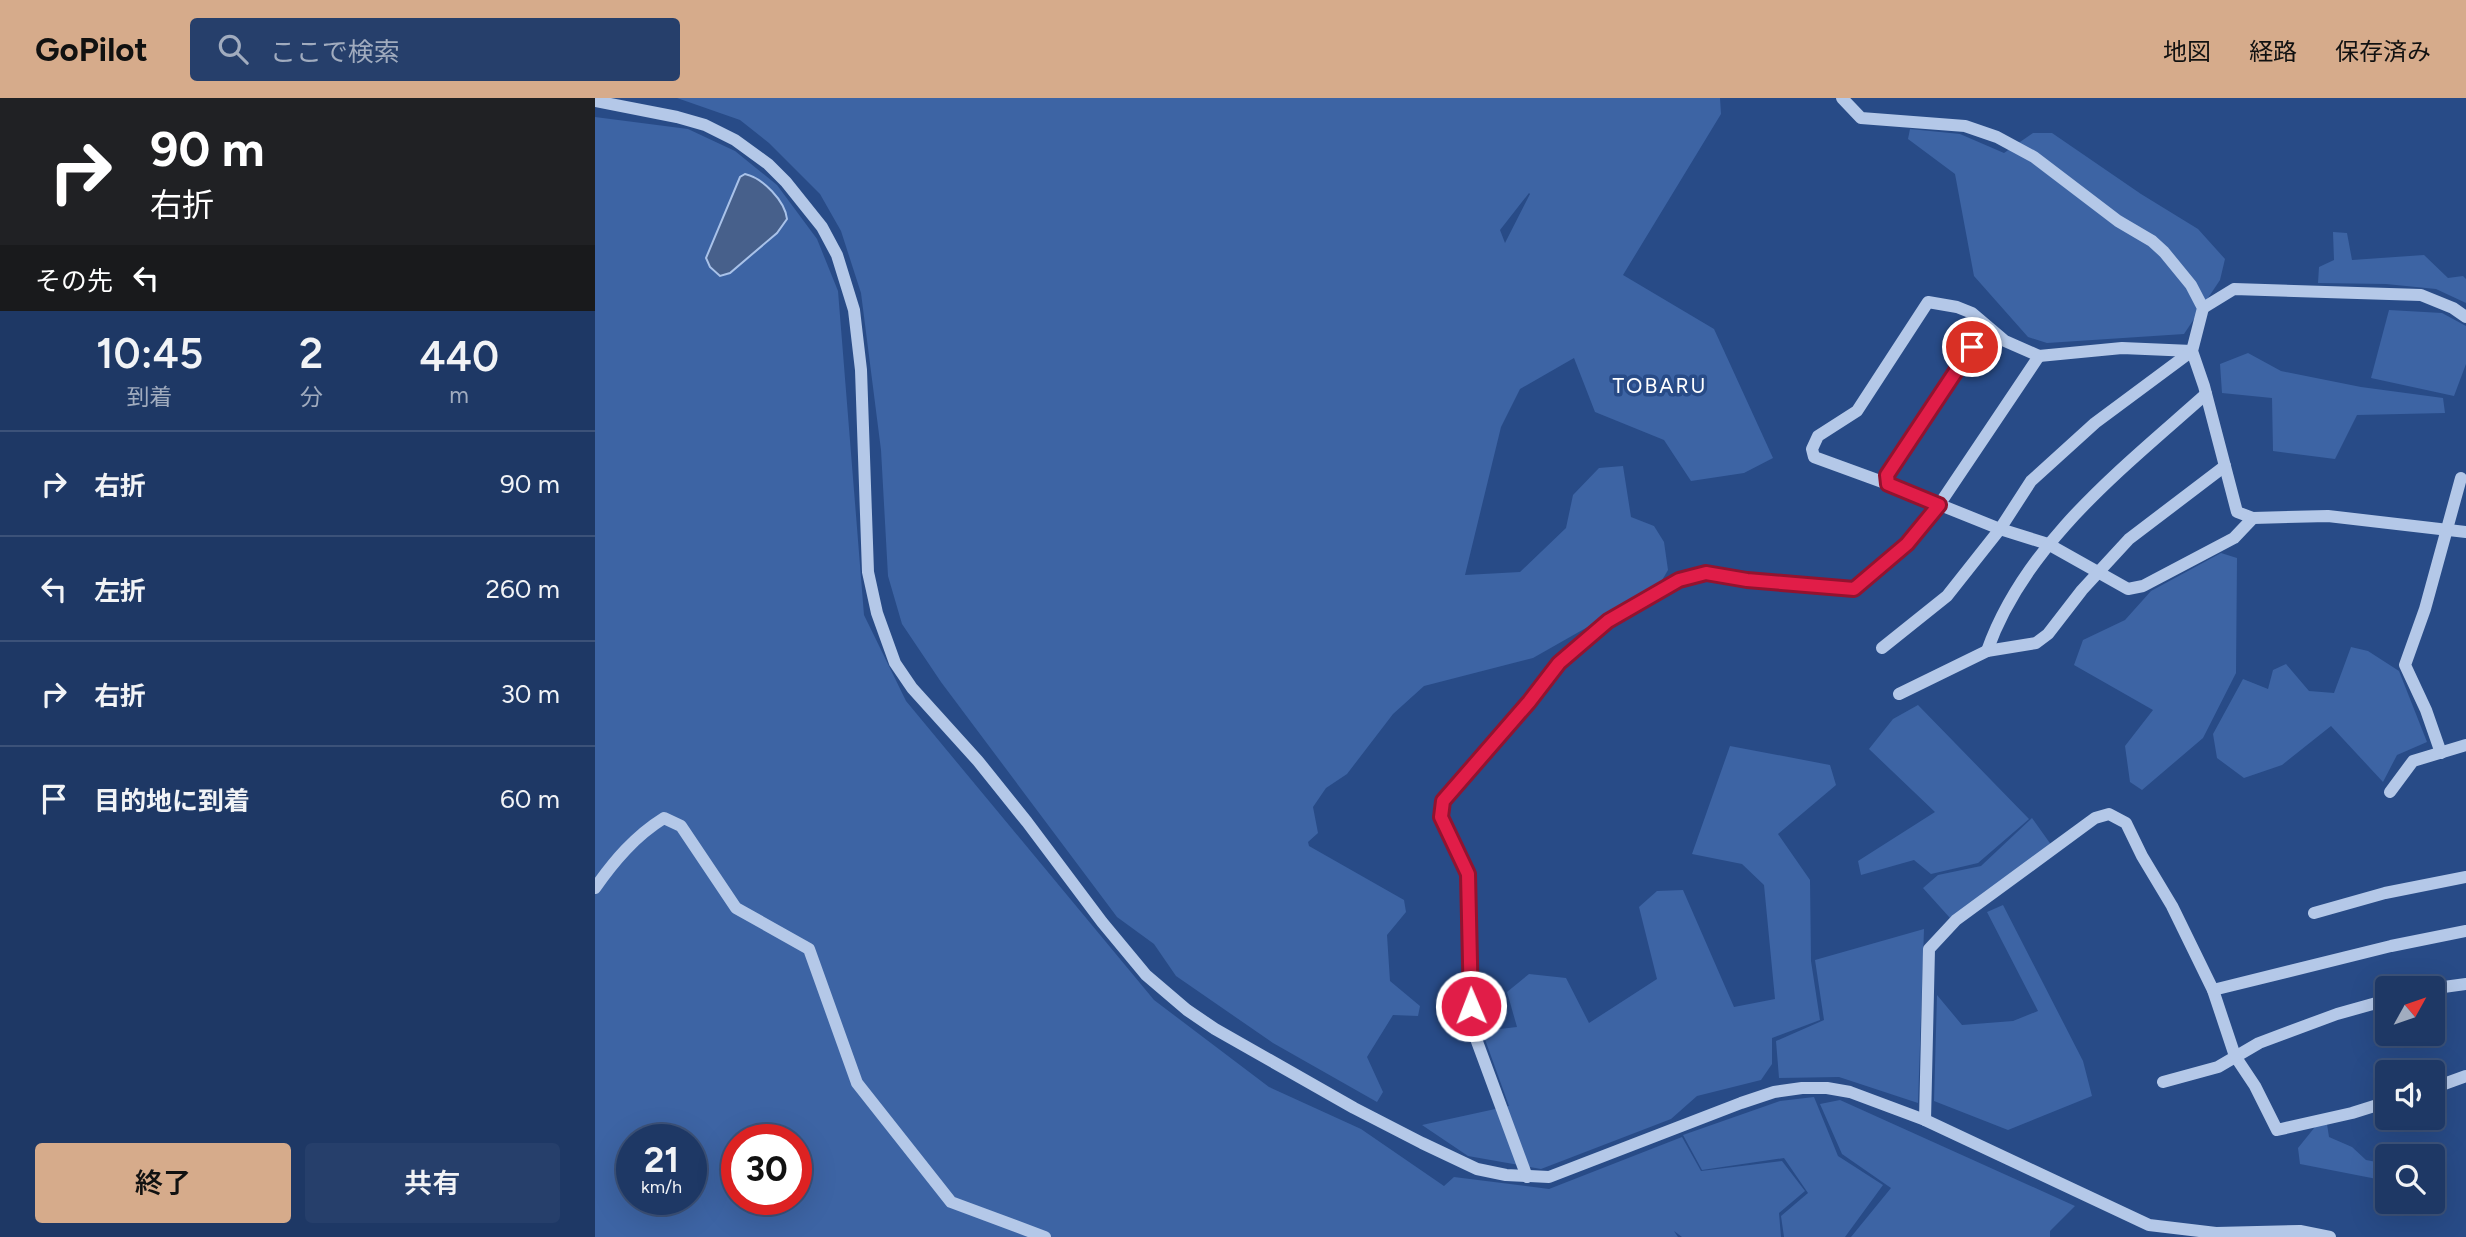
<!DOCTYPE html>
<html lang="ja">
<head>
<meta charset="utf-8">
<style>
	body { margin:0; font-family:Figtree,"Noto Sans JP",sans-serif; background:#263f6b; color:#f1f3f6; height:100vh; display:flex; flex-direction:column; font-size:26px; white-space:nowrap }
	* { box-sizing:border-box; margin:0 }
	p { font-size:23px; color:#a1acbf }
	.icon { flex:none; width:38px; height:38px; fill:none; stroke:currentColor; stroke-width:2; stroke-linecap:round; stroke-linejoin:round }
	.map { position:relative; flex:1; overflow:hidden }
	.sheet { display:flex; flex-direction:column; background:#1e3865; width:595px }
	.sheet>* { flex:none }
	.top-card { background:#202124; color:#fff; overflow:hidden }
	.needle { width:46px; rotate:50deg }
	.fabs { position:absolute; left:1780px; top:878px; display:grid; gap:14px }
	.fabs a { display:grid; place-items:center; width:70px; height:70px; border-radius:7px; background:#1e3865; box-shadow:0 7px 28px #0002,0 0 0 2px #3c5279; font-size:35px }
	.speed { position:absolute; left:21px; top:1026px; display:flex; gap:14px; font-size:35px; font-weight:700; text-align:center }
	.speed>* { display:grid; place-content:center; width:91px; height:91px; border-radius:50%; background:#1e3865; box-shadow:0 7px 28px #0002,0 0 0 2px #3c5279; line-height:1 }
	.speed small { font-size:18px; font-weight:400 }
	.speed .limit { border:10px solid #d22; background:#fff; color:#111 }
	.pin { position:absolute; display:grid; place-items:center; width:60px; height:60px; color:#fff; margin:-30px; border:4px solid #fff; border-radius:50%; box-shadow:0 2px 7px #0007 }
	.me { position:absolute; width:77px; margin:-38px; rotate:359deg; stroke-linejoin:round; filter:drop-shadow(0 0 5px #0008) }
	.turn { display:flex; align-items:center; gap:24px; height:147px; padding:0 35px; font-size:32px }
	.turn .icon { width:91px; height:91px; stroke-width:2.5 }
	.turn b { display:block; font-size:49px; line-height:60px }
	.then { display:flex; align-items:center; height:66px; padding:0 35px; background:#0003; gap:14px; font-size:26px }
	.eta { display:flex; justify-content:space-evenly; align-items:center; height:119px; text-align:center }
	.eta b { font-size:42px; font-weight:600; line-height:49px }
	.primary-button { display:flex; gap:14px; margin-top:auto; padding:14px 35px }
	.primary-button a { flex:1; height:80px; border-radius:7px; background:#d6ab8b; color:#111; font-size:28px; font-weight:600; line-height:80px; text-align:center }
	.primary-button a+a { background:#263f6b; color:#f1f3f6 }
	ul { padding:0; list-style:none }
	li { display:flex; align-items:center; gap:21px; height:105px; padding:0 35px; border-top:2px solid #3c5279 }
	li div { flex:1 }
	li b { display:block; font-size:26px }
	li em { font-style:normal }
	header { display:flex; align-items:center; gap:42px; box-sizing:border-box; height:98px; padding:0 35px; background:#d6ab8b; color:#111 }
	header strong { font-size:33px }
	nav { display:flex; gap:38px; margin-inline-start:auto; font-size:24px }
	.search { width:490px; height:63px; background:#263f6b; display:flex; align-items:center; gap:18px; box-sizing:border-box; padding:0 24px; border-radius:7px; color:#a1acbf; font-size:26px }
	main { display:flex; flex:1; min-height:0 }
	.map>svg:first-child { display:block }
	.green { fill:#3d64a4; fill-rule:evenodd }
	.water { fill:#47608b; stroke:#a9c2e9; stroke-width:2 }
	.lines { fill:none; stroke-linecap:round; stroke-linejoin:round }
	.minor { stroke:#b4c8e8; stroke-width:12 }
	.route-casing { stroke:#92132f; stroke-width:18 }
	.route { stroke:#e11d48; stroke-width:12 }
	.labels { text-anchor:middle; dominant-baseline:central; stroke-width:7; stroke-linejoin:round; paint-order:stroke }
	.quarter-label { font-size:21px; letter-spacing:2px; fill:#fff; stroke:#284b87 }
</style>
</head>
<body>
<header>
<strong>GoPilot</strong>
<div class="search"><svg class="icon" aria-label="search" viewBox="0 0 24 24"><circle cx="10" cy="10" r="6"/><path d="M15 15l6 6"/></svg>ここで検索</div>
<nav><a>地図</a><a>経路</a><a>保存済み</a></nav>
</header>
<main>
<section class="sheet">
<div class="top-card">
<div class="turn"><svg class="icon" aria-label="right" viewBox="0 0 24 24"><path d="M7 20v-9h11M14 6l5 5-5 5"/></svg><div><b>90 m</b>右折</div></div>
<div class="then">その先<svg class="icon" aria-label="left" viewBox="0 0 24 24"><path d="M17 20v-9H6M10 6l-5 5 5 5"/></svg></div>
</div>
<div class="eta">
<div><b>10:45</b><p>到着</p></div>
<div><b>2</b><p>分</p></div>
<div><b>440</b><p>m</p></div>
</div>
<ul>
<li><svg class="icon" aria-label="right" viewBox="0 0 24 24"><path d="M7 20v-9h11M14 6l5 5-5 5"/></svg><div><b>右折</b></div><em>90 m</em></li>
<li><svg class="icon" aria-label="left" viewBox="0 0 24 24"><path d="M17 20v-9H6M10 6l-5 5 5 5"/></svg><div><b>左折</b></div><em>260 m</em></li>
<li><svg class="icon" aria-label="right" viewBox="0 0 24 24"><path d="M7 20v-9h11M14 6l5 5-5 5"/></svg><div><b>右折</b></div><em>30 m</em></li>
<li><svg class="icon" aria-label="arrive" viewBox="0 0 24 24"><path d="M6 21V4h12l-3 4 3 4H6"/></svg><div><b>目的地に到着</b></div><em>60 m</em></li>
</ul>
<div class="primary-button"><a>終了</a><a>共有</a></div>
</section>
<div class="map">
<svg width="1871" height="1139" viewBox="0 0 1871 1139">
	<rect width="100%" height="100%" fill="#284b87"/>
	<g class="green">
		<path d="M 82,0 L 1125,0 L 1126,16 L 1028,177 L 1119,231 L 1178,360 L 1149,375 L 1096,383 L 1069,342 L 1000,314 L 979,260 L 925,291 L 906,329 L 870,477 L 925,474 L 971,430 L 978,397 L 1004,370 L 1028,368 L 1036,419 L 1059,428 L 1069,444 L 1073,472 L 1063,489 L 938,560 L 829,588 L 798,616 L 752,676 L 731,690 L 718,709 L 723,735 L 713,744 L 714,748 L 809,802 L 811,814 L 792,837 L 795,883 L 825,908 L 823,918 L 798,917 L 772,959 L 788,994 L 782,1004 L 678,945 L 581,878 L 559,846 L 522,819 L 346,584 L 307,526 L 293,478 L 286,352 L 266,195 L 246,133 L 225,96 L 174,45 L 145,22 ZM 934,95 L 935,96 L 910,145 L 905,132 Z"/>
		<path d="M 0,19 L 93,31 L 140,53 L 182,87 L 222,141 L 243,193 L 269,517 L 311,603 L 559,902 L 674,989 L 766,1031 L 849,1088 L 859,1079 L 954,1091 L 1087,1039 L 1106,1073 L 1187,1063 L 1210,1093 L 1184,1115 L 1186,1139 L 1087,1139 L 1079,1133 L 1083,1139 L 0,1139 ZM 37,1041 L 96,1041 L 96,1101 L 37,1101 ZM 142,1041 L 201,1041 L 201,1101 L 142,1101 Z"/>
		<polygon points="1315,31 1365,36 1409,55 1438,35 1457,35 1546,96 1603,131 1630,161 1625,182 1589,236 1452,245 1433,239 1379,178 1360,76 1313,41"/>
		<polygon points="1738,134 1752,135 1757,162 1829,157 1853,180 1868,178 1871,181 1871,205 1841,191 1791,186 1723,185 1724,169 1739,162"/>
		<polygon points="1794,212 1847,215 1871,228 1871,266 1859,298 1776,280"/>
		<polygon points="1653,255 1686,273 1766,289 1848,300 1850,315 1762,317 1740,361 1678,353 1677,300 1627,295 1625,266"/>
		<polygon points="1626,455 1642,460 1641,575 1608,640 1547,692 1535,684 1530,648 1558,612 1479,567 1488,542 1530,522 1556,493"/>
		<polygon points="1756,549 1773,553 1804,573 1832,644 1802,657 1788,684 1736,628 1687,667 1649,680 1622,660 1618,636 1648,581 1673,591 1678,572 1691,566 1714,593 1739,595"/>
		<polygon points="1323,607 1434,721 1383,765 1336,776 1319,762 1266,777 1263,763 1340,714 1274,651 1298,621"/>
		<polygon points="1135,648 1235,667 1241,687 1183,736 1215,782 1216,863 1225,922 1177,940 1177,966 1166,982 1102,998 1076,1021 946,1071 873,1058 827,1027 914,1008 887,933 922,929 912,894 934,876 971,880 994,925 1062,881 1044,809 1062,793 1088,792 1139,909 1180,901 1169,787 1147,766 1097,756"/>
		<polygon points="1437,720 1457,748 1355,820 1328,790 1343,777 1386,768"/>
		<polygon points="1408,807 1488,963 1497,998 1413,1032 1339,1003 1342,897 1367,927 1418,923 1443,913 1392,814"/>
		<polygon points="1329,831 1323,1005 1244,979 1184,980 1181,943 1229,922 1220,862"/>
		<polygon points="1219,999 1243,1058 1288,1087 1250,1139 1189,1139 1186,1118 1213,1095 1189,1060 1107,1072 1088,1037 1185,1003"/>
		<polygon points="1245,1002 1480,1108 1455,1133 1455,1139 1256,1139 1296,1090 1247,1056 1225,1006"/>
		<polygon points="1724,1024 1732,1026 1734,1039 1757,1049 1771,1062 1792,1066 1792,1083 1705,1066 1703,1050"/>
		<polygon points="1832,1059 1845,1059 1852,1075 1847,1083 1838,1086 1838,1059"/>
	</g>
	<path class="water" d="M 150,76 C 168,80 190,103 192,121 L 182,135 L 135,175 L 125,178 L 115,169 L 111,160 L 145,79 Z"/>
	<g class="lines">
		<g class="minor">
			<polyline points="1247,0 1266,20 1370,28 1402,39 1439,59 1523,123 1557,143 1569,154 1596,187 1608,210 1597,253 1609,288 1642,414 1658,420 1733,418 1871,434"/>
			<polyline points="0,3 82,19 110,27 140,42 173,66 191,84 227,129 242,157 259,212 266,272 273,474 282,515 300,565 317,590 383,663 432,724 507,824 551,877 592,912 620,931 759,1010 827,1045 882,1071 911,1077 954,1079 1146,1005 1179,994 1207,990 1232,990 1255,994 1330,1022 1554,1127 1621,1135 1705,1133 1735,1139"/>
			<polyline points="1608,210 1639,191 1826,197 1858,210 1871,219"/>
			<polyline points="1391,228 1292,377 1293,386 1405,431 1453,446 1533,491 1548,488 1639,440 1658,420"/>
			<polyline points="1293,386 1219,359 1217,351 1223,338 1262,313 1333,204 1362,209 1377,215 1410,243 1444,258 1527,250 1597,253"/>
			<polyline points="1287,550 1352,498 1405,431 1436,383 1500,325 1597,253"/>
			<path d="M 1392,553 C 1430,445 1528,370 1611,296"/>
			<polyline points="1304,596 1392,553 1441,545 1453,536 1487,492 1534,441 1630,368"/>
			<polyline points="1846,655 1831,612 1810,567 1830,511 1866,380"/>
			<polyline points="1795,694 1818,663 1871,647"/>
			<path d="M 0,790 C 19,763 40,738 69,720 L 86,728 L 141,810 L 214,851 L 262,985 L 356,1104 L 450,1139"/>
			<polyline points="1719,815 1790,795 1871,779"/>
			<polyline points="1834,891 1871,886"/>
			<polyline points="1618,892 1796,848 1871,833"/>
			<polyline points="1568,984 1623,969 1664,945 1742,916 1792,902"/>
			<polyline points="1838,990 1871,978"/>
			<polyline points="1330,1022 1334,851 1361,822 1500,720 1514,716 1531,725 1547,758 1577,808 1618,892 1640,958 1660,988 1682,1032 1757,1015 1792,1004"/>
			<polyline points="932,1079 877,930 876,822 873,776 846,719 848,703 935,604 964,565 1013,522 1084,482 1112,475 1152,482 1259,491 1312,446 1344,407 1444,258"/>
		</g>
	</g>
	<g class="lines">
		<g class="route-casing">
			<polyline id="route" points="876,908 873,776 846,719 848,703 934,604 964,565 1013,523 1084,482 1111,475 1152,482 1259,491 1312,446 1344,407 1293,386 1292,377 1377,249"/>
		</g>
		<use href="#route" class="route"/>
	</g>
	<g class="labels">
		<g class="quarter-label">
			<text x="1065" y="287">TOBARU</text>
		</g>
	</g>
</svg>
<div class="fabs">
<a><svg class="needle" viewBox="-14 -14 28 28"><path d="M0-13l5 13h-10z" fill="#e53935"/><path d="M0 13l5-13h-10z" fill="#a1acbf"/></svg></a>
<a><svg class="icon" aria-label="sound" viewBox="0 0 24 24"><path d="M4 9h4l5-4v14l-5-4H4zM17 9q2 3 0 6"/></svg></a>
<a><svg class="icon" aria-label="search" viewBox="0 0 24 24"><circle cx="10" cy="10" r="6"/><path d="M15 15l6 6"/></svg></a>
</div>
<div class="speed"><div>21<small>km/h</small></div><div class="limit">30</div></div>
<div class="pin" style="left:1377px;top:249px;background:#d93025"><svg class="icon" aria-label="arrive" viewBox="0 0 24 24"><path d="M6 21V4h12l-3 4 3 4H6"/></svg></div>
<svg class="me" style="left:876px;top:908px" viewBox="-20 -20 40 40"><circle r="17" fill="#e11d48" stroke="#fff" stroke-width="3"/><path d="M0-11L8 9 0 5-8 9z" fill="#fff"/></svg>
</div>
</main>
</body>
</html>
